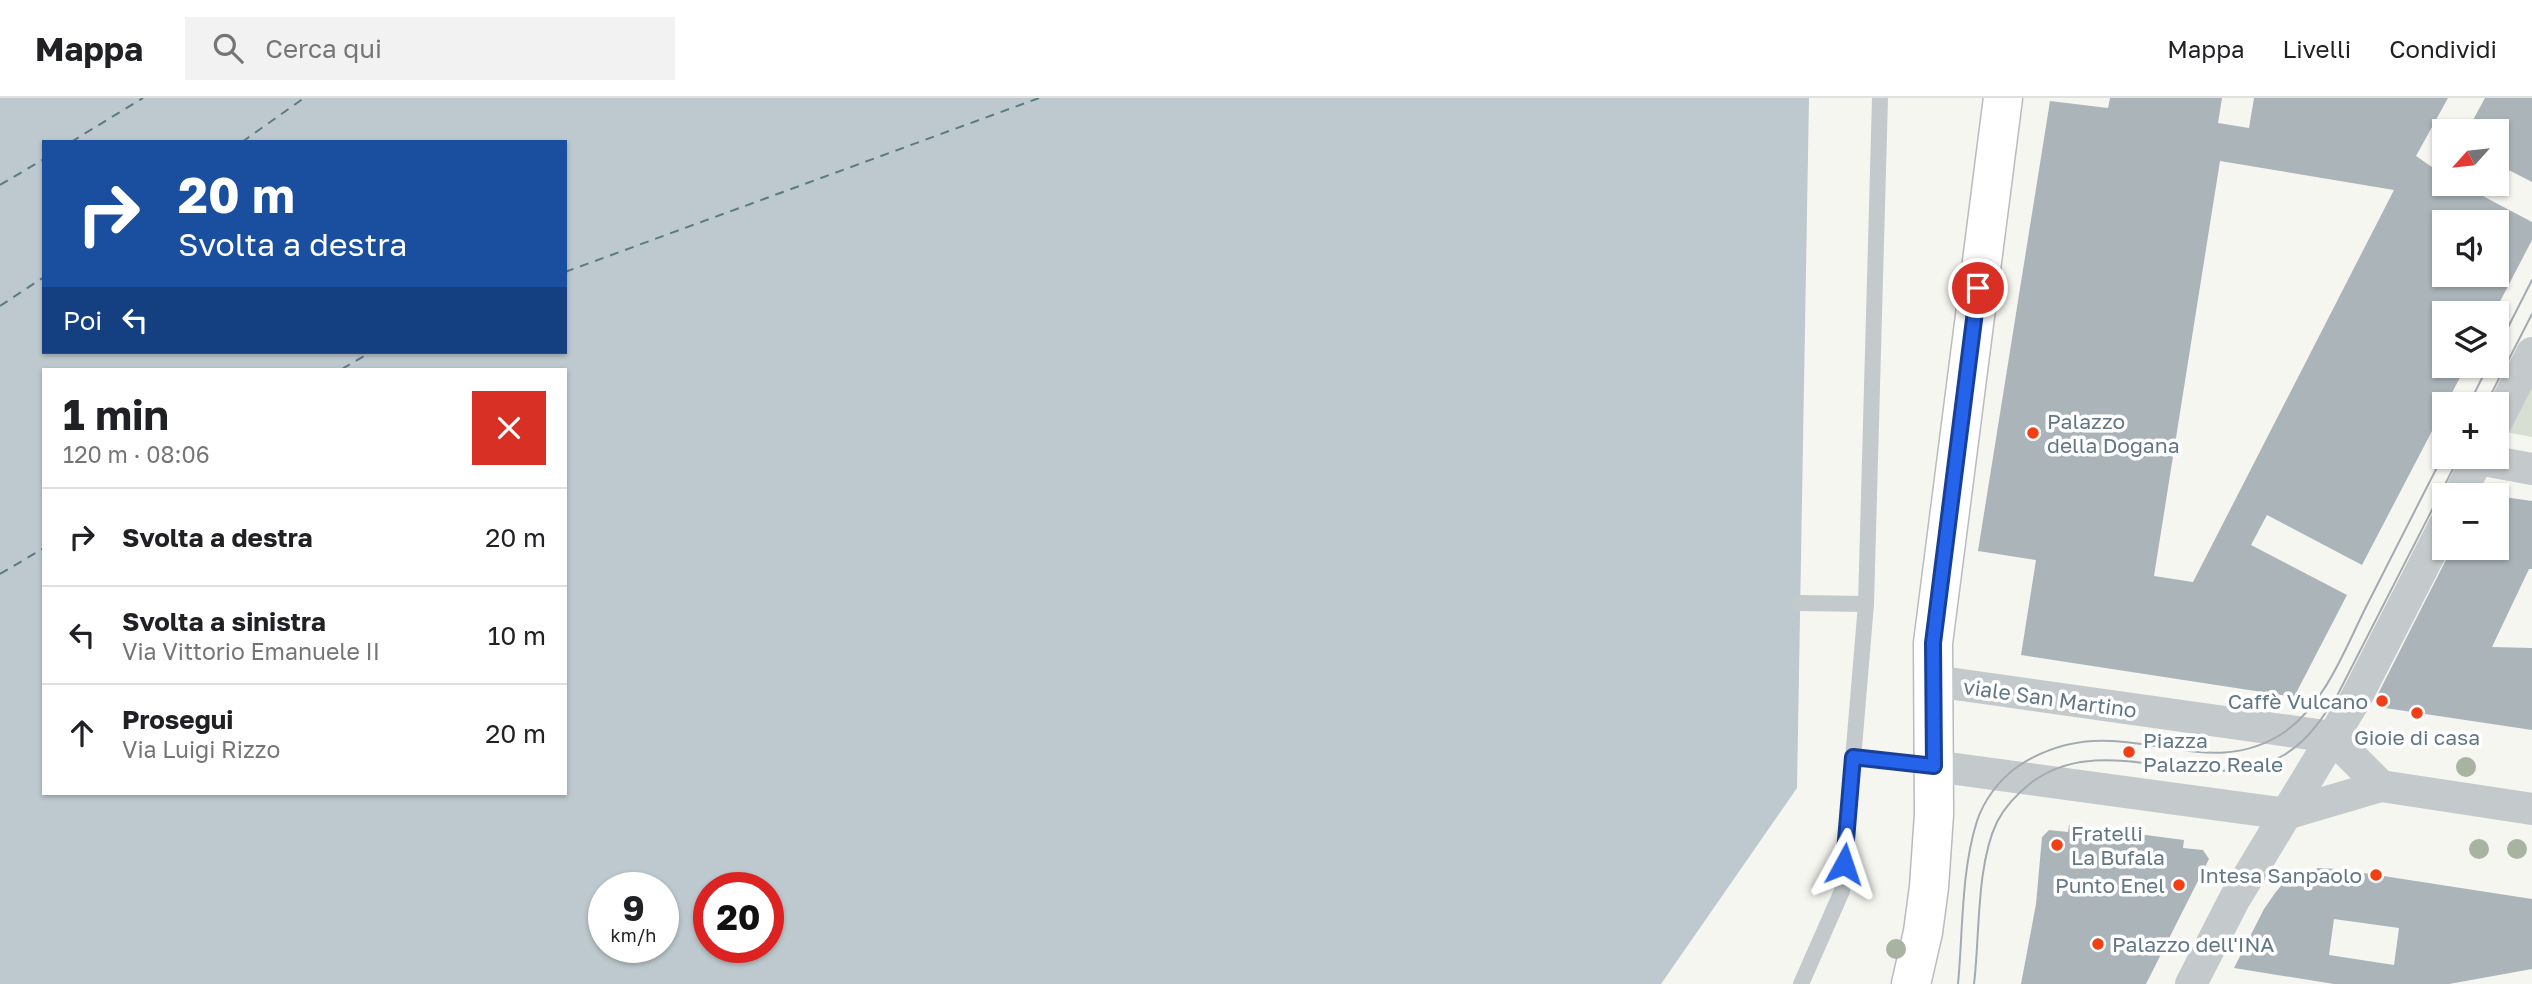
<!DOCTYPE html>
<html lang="it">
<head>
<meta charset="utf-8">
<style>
	body { margin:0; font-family:"Golos Text",sans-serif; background:#f2f2f2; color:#202124; height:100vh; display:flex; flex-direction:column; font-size:26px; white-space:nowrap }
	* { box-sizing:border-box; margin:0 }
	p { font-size:23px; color:#757577 }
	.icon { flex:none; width:38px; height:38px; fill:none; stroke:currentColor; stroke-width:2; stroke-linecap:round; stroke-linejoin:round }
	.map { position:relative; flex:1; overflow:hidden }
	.panel { position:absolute; left:42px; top:270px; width:525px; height:427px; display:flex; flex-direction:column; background:#fff; border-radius:0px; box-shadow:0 2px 5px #0004 }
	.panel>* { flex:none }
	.banner { position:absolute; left:42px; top:42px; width:525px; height:214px; border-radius:0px; box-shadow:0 2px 5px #0004; background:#1a4fa0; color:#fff; overflow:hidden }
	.needle { width:46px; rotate:243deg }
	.tools { position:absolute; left:2432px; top:21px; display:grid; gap:14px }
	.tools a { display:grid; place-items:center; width:77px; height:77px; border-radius:0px; background:#fff; box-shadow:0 2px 5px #0004; font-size:35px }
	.speed { position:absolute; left:588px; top:774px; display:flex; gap:14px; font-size:35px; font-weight:700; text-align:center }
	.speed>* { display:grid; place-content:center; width:91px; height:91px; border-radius:50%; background:#fff; box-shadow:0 2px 5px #0004; line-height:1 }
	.speed small { font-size:18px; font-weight:400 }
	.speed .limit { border:10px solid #d22; background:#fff; color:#111 }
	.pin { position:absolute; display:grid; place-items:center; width:60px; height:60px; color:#fff; margin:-30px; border:4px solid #fff; border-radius:50%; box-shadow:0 2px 7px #0007 }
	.me { position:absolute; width:77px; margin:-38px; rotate:5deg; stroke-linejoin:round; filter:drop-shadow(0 0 5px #0008) }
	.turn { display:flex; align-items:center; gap:24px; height:147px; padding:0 21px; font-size:32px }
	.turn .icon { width:91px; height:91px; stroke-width:2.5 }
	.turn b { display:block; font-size:49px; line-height:60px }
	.then { display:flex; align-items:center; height:66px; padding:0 21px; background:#0003; gap:14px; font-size:26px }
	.round { display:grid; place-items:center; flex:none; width:74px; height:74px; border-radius:0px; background:#f2f2f2 }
	.overview { display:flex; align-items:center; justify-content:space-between; height:119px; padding:0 21px }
	h1 { font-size:42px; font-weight:700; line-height:52px }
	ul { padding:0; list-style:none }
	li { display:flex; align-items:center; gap:21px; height:98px; padding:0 21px; border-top:2px solid #e0e0e0 }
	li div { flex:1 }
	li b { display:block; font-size:26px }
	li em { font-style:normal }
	header { display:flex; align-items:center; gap:42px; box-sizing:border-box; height:98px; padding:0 35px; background:#fff; border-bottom:2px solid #e0e0e0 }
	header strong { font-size:33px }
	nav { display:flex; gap:38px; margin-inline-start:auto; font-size:24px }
	.search { width:490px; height:63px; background:#f2f2f2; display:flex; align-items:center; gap:18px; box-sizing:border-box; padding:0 24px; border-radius:0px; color:#757577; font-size:26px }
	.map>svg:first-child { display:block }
	.green { fill:#d7ded2 }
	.water { fill:#bdc9ce; fill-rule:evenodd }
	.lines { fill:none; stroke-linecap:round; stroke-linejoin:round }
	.ferry { stroke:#5d7a83; stroke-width:2; stroke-dasharray:9 7; stroke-linecap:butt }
	.building { fill:#abb4b9; fill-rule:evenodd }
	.primary-casing { stroke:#b7bcbf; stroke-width:41 }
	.lane { stroke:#c4c9cb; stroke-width:16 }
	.street { stroke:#c4c9cb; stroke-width:32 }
	.primary { stroke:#fff; stroke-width:38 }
	.tram { stroke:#a4abb0; stroke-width:2 }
	.tree { fill:#a8b3a2 }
	.route-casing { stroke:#184099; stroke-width:18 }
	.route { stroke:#2563eb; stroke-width:12 }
	.poi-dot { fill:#f23f15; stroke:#fff; stroke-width:2.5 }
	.labels { text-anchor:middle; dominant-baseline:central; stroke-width:7; stroke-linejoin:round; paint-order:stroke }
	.poi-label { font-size:21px; fill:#627785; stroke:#fff; text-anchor:start }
	.street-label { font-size:21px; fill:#627785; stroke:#fff }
</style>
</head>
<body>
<header>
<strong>Mappa</strong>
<div class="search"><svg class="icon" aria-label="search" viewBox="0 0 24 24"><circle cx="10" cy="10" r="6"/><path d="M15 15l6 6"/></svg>Cerca qui</div>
<nav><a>Mappa</a><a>Livelli</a><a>Condividi</a></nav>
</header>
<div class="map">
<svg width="2532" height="886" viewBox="0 0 2532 886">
	<rect width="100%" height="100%" fill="#f6f6f1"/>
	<polygon class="green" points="2532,283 2532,339 2506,334"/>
	<path class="water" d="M 0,0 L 1809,0 L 1797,690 L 1661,886 L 0,886 ZM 44,44 L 565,44 L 565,254 L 44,254 ZM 44,271 L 565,271 L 565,695 L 44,695 ZM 604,789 L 663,789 L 663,849 L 604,849 ZM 709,789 L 768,789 L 768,849 L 709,849 Z"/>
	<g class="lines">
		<g class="ferry">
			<polyline points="71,44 143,0"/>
			<polyline points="242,44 304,0"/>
			<polyline points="0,87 44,61"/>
			<polyline points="565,174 1039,0"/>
			<polyline points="0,208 44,179"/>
			<polyline points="342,271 371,254"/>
			<polyline points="0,476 44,450"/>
		</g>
	</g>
	<g class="building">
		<path d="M 2110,0 L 2222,0 L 2218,25 L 2249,30 L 2254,0 L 2448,0 L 2416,58 L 2445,78 L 2445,86 L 2460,86 L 2532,124 L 2532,142 L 2494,215 L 2445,215 L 2445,268 L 2466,268 L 2362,467 L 2267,417 L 2251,447 L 2347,497 L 2294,599 L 2021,557 L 2036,462 L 1978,453 L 2050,3 L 2108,10 ZM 2220,63 L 2394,92 L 2193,484 L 2154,478 ZM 2445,124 L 2497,124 L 2497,177 L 2445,177 Z"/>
		<polygon points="2485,0 2532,0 2532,84 2497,66 2497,33 2467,33"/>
		<polygon points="2497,398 2532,403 2532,471 2529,471 2492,549 2532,550 2532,632 2385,610 2378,596 2452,450 2497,450"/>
		<polygon points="2069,727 2184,742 2183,750 2203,752 2209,761 2146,886 2021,886 2036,806 2042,739 2049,732 2068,734"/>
		<path d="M 2318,770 L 2338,771 L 2532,801 L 2532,871 L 2449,886 L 2334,886 L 2234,870 L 2264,811 L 2275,795 L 2285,783 ZM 2334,821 L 2399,830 L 2394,867 L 2329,857 Z"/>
	</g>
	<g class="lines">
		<g class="primary-casing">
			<polyline id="primary" points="1911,886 1923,834 1929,789 1934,716 1933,545 2003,0"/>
		</g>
		<g class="lane">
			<polyline points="1799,505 1866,506"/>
			<polyline points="1854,659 1934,668"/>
			<polyline points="1801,886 1842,793 1866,506 1880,0"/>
		</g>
		<g class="street">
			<polyline points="2497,323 2532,255"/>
			<polyline points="2478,361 2532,371"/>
			<polyline points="2459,397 2479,359"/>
			<polyline points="1934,583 2332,639 2381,688"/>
			<polyline points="1934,668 2286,716 2381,688 2532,711"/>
			<polyline points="2191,886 2234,802 2355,602 2445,426"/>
		</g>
		<use href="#primary" class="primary"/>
		<g class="tram">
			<polyline points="2497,251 2532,182"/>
			<polyline points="2469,306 2488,268"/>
			<polyline points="2486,306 2532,216"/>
			<path d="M 1958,886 C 1963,834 1961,773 1977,723 C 1984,702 1999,682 2017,669 C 2045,650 2078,641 2112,643 C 2175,646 2229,673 2286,633 C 2327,603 2346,548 2368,505 C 2394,454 2419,404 2445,354"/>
			<path d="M 1974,886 C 1980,837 1976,768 1997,724 C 2005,708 2018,695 2032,684 C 2109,628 2204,703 2284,657 C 2309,642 2324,618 2339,594 L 2459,359"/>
		</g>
	</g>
	<g class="tree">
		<circle cx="2466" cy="669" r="10"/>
		<circle cx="2479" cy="751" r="10"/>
		<circle cx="2517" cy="751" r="10"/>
		<circle cx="1896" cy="851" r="10"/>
	</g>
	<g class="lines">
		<g class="route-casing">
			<polyline id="route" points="1844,766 1853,659 1934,668 1933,545 1978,190"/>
		</g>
		<use href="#route" class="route"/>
	</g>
	<g class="poi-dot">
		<circle cx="2033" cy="335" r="7"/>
		<circle cx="2382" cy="603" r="7"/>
		<circle cx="2417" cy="615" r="7"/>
		<circle cx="2129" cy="654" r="7"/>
		<circle cx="2057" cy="747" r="7"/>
		<circle cx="2376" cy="777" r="7"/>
		<circle cx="2179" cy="787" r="7"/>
		<circle cx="2098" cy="846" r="7"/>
	</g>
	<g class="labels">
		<g class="poi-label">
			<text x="2047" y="323">Palazzo<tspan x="2047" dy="24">della Dogana</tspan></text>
			<text x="2368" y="603" text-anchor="end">Caffè Vulcano</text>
			<text x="2417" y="639" text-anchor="middle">Gioie di casa</text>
			<text x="2143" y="642">Piazza<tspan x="2143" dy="24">Palazzo Reale</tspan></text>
			<text x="2071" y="735">Fratelli<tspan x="2071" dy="24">La Bufala</tspan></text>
			<text x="2362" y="777" text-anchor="end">Intesa Sanpaolo</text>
			<text x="2165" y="787" text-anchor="end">Punto Enel</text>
			<text x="2112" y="846">Palazzo dell'INA</text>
		</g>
		<g class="street-label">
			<text transform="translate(2050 600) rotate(8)">viale San Martino</text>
		</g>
	</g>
</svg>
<div class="tools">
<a><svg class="needle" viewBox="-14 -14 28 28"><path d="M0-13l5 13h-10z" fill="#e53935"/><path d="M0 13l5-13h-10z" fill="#757577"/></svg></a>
<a><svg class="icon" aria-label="sound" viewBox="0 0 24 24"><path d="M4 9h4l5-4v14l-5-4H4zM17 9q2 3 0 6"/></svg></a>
<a><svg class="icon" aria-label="layers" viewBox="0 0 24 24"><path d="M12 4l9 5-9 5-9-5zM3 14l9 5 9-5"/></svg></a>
<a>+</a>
<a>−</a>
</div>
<div class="speed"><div>9<small>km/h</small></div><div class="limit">20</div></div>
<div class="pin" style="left:1978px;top:190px;background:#d93025"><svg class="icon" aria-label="arrive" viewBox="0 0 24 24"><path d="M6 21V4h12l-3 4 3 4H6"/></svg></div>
<svg class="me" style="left:1844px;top:766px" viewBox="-20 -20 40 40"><path d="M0-17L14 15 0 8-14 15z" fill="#2563eb" stroke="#fff" stroke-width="4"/></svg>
<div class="banner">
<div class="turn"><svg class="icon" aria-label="right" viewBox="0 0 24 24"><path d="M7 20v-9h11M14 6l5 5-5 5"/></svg><div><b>20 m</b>Svolta a destra</div></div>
<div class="then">Poi<svg class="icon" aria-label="left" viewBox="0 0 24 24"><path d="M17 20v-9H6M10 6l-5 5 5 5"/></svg></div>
</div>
<section class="panel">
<div class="overview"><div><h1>1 min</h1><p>120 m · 08:06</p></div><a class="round" style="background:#d93025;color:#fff"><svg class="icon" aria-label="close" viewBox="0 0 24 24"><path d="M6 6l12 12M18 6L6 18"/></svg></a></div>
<ul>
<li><svg class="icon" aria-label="right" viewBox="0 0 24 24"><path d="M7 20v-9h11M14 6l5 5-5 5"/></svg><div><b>Svolta a destra</b></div><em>20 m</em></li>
<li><svg class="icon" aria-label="left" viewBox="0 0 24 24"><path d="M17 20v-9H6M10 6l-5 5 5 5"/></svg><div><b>Svolta a sinistra</b><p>Via Vittorio Emanuele II</p></div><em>10 m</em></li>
<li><svg class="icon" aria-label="ahead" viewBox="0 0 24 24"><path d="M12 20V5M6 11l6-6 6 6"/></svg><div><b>Prosegui</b><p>Via Luigi Rizzo</p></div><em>20 m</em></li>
</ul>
</section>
</div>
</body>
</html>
